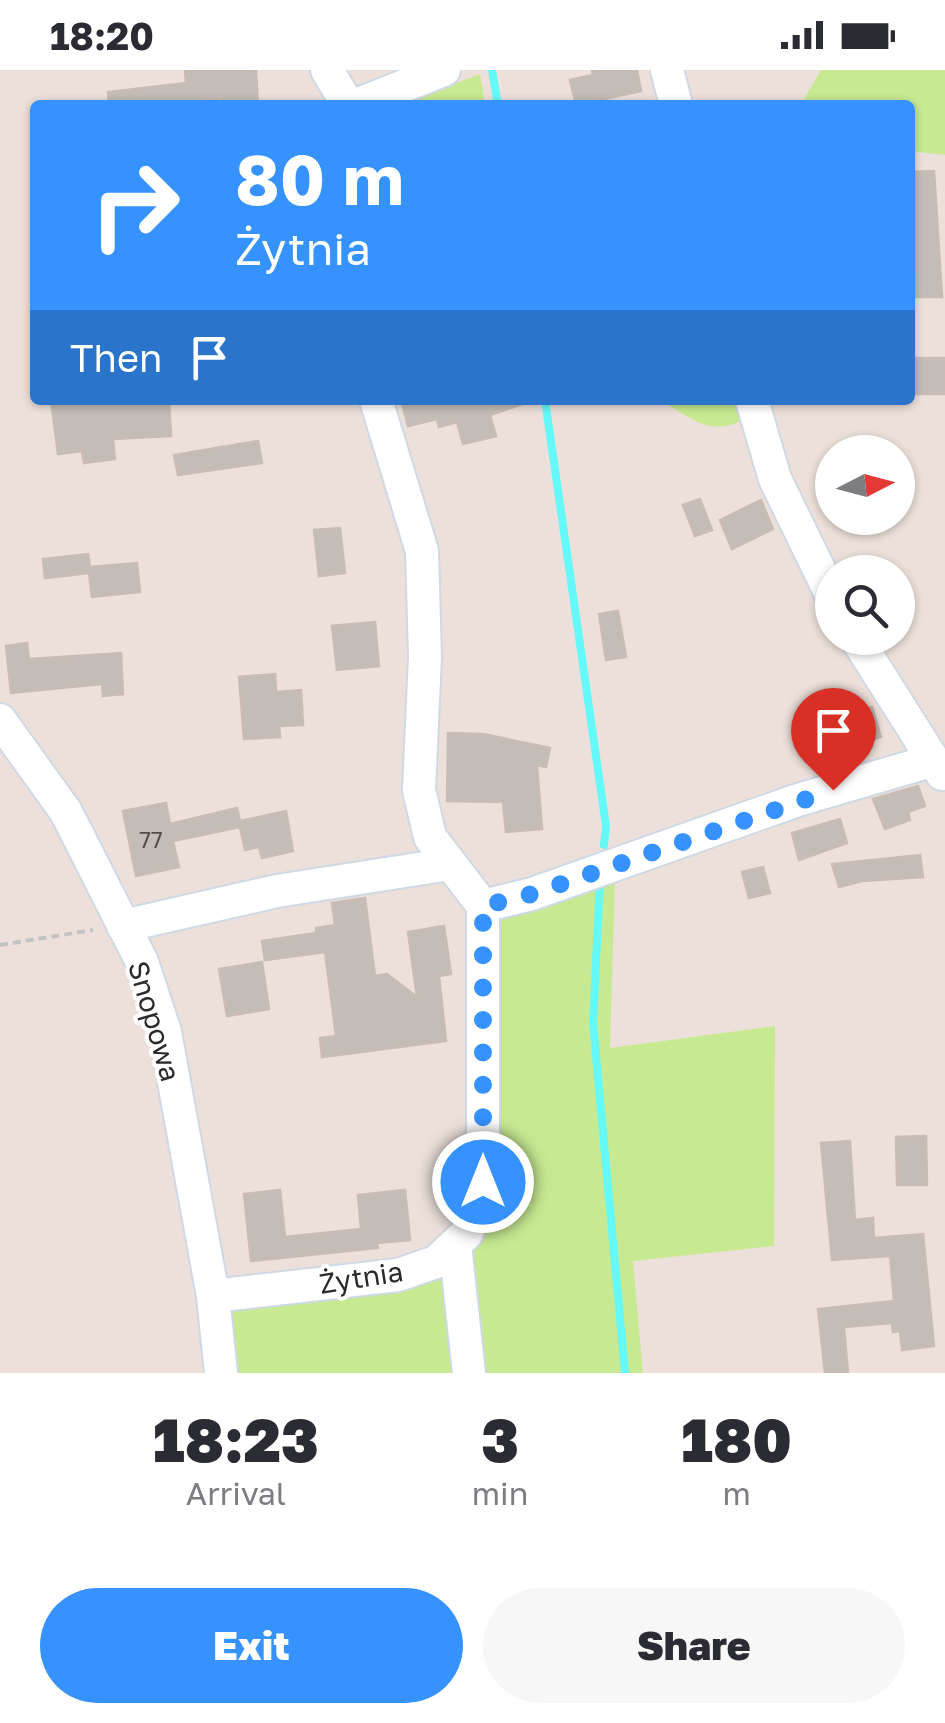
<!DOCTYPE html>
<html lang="en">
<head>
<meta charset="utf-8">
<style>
	body { margin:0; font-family:"Golos Text",sans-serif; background:#f7f7f7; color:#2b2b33; height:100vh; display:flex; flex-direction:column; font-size:38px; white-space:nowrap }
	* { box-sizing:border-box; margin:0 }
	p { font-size:32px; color:#7c7c81 }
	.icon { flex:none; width:55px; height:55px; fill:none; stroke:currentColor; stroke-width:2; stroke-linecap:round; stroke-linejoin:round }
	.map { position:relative; height:1303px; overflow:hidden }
	.sheet { display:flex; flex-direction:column; background:#fff; flex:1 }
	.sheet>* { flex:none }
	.hud { position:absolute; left:30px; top:30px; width:885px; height:305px; border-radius:10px; box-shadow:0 2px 8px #0004; background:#3592ff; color:#fff; overflow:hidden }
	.needle { width:65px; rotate:84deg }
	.fabs { position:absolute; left:815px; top:365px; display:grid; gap:20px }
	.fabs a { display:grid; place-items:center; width:100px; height:100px; border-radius:50%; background:#fff; box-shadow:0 2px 8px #0004; font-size:50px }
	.pin { position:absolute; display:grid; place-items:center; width:85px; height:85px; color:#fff; margin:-102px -42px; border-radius:50% 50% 50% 0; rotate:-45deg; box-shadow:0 0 10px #0007 }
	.pin .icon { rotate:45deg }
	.me { position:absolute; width:110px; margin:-55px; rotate:0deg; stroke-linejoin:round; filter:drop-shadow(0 0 8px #0008) }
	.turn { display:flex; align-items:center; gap:35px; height:210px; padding:0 40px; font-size:45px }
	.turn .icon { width:130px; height:130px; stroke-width:2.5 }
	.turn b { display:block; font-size:70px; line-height:85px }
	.then { display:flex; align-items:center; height:95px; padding:0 40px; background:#0003; gap:20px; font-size:38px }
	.eta { display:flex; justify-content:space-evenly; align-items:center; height:170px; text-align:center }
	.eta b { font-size:60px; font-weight:800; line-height:70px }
	.button { display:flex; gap:20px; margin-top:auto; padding:20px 40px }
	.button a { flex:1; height:115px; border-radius:60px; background:#3592ff; color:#fff; font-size:40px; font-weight:800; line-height:115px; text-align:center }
	.button a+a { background:#f7f7f7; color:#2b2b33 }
	.status { display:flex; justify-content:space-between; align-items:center; height:70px; padding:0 50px; background:#fff; direction:ltr }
	.status svg { height:28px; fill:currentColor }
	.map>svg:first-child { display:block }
	.green { fill:#c7e992 }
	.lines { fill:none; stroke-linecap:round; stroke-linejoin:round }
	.stream { stroke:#64f9f8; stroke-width:8 }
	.building { fill:#c4bcb6; stroke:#c9bcb4; stroke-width:2.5 }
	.minor-casing { stroke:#cfd9e4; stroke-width:36 }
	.path { stroke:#c3c3c3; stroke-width:4; stroke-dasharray:8 5; stroke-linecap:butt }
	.minor { stroke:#fff; stroke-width:32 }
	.route { stroke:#3592ff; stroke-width:18; stroke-dasharray:0 32.4 }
	.labels { text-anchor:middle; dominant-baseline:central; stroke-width:8; stroke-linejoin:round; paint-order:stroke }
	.number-label { font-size:22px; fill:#504e4d }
	.street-label { font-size:28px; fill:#2a2a2a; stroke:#fff }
</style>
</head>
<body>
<div class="status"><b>18:20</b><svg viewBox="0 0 49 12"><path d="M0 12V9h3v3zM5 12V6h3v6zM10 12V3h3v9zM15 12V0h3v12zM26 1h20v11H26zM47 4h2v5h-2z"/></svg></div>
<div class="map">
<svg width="945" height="1303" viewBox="0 0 945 1303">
	<rect width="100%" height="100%" fill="#ede0da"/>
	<g class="green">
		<polygon points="821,0 945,0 945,85 910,81 910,35 808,35 803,31"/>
		<polygon points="480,4 485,35 399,35"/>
		<path d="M 659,330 L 739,330 L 739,352 C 705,366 689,345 659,330 Z"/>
		<polygon points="615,807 610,978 775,956 774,1176 633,1191 643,1303 213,1303 206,1235 400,1214 492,1112 500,851"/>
	</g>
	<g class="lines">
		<g class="stream">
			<polyline points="492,0 498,35"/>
			<polyline points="545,330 606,756 604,775"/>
			<polyline points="600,809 593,953 625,1303"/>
		</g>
	</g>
	<g class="building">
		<polygon points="185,0 256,0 258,35 224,35 223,28 172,35 109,35 108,22 186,13"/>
		<polygon points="592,0 637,0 641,21 576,35 570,10 593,5"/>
		<polygon points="934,101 942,227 915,227 910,102"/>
		<rect x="911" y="288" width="34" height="36"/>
		<polygon points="51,330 169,330 171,366 113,369 115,389 84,393 82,381 58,384"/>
		<polygon points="401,330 525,330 525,333 490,345 496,366 463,374 457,352 439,357 437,349 408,356"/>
		<polygon points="258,371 262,393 178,405 174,385"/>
		<polygon points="700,429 712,460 695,466 683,435"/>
		<polygon points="761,430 773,459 732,479 720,450"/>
		<polygon points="340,458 345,503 319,506 314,460"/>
		<polygon points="88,484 90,497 137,493 140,522 92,527 89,503 45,508 43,489"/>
		<polygon points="618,541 626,587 606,590 599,544"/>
		<polygon points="375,552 379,596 337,600 332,556"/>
		<polygon points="27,573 29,589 121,583 123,624 103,626 102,614 11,623 6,576"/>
		<polygon points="275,604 276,622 301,620 303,655 279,656 280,667 244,669 239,607"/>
		<polygon points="872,637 881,667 852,676 840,647"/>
		<polygon points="448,663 483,664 550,678 546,697 537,695 542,759 506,762 503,732 447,731"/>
		<polygon points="918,716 925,736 908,742 910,750 885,759 873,729"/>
		<polygon points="166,733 170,754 237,738 240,751 286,741 293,781 262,788 259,777 245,780 240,757 173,771 179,797 136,806 123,741"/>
		<polygon points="840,749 847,773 799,790 792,763"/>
		<polygon points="920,785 923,807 862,811 839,817 832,794"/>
		<polygon points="763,797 770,823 749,828 742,802"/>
		<polygon points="365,828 375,906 387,904 417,927 408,862 444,856 451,904 439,906 446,971 322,987 320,968 336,966 325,882 265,890 262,871 316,863 316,858 335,855 332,833"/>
		<polygon points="262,892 269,939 227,946 219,899"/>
		<polygon points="926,1066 927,1115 897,1115 896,1067"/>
		<polygon points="850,1071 855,1150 873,1148 874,1168 923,1164 934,1276 902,1280 900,1261 893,1262 892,1253 844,1257 848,1303 825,1303 818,1239 894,1231 890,1186 832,1190 821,1073"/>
		<polygon points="280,1120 285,1167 361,1159 358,1125 405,1120 410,1170 377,1173 378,1178 251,1191 244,1124"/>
	</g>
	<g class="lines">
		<g class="minor-casing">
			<g id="minor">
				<polyline points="327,0 348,35"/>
				<polyline points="667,0 676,35"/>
				<polyline points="356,35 444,0"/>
				<polyline points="376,330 422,481 425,587 419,720 430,767 483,836 532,824 798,730 931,691"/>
				<polyline points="752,330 775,409 832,526"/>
				<polyline points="856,568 942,704"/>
				<polyline points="0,650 66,742 142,892 165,962 213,1226 221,1303"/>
				<polyline points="123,856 277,821 450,794"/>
				<polyline points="455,1175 469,1303"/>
				<polyline points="213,1226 398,1205 436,1192 467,1163 483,1112 483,836"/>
			</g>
		</g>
		<polyline class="path" points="0,875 93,860"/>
		<use href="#minor" class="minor"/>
	</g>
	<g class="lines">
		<polyline class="route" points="483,1112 483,836 532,824 833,720"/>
	</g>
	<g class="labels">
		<g class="number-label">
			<text x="151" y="769">77</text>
		</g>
		<g class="street-label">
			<text transform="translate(155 951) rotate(74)">Snopowa</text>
			<text transform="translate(361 1207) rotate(-9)">Żytnia</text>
		</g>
	</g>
</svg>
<div class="fabs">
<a><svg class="needle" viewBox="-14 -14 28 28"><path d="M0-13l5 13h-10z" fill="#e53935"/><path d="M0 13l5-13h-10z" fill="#7c7c81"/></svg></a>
<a><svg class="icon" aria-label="search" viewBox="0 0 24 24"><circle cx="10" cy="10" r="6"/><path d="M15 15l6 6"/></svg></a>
</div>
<div class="pin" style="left:833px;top:720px;background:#d93025"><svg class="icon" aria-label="arrive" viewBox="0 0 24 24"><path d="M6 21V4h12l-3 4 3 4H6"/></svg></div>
<svg class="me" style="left:483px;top:1112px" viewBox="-20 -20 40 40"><circle r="17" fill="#3592ff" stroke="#fff" stroke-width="3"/><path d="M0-11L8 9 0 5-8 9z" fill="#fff"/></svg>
<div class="hud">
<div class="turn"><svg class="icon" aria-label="right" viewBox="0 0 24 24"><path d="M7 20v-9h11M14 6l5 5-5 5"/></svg><div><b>80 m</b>Żytnia</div></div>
<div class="then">Then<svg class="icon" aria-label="arrive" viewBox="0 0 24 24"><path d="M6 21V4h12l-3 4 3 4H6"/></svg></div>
</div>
</div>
<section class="sheet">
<div class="eta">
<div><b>18:23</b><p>Arrival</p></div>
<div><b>3</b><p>min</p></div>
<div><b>180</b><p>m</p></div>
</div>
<div class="button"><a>Exit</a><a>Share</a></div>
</section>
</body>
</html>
